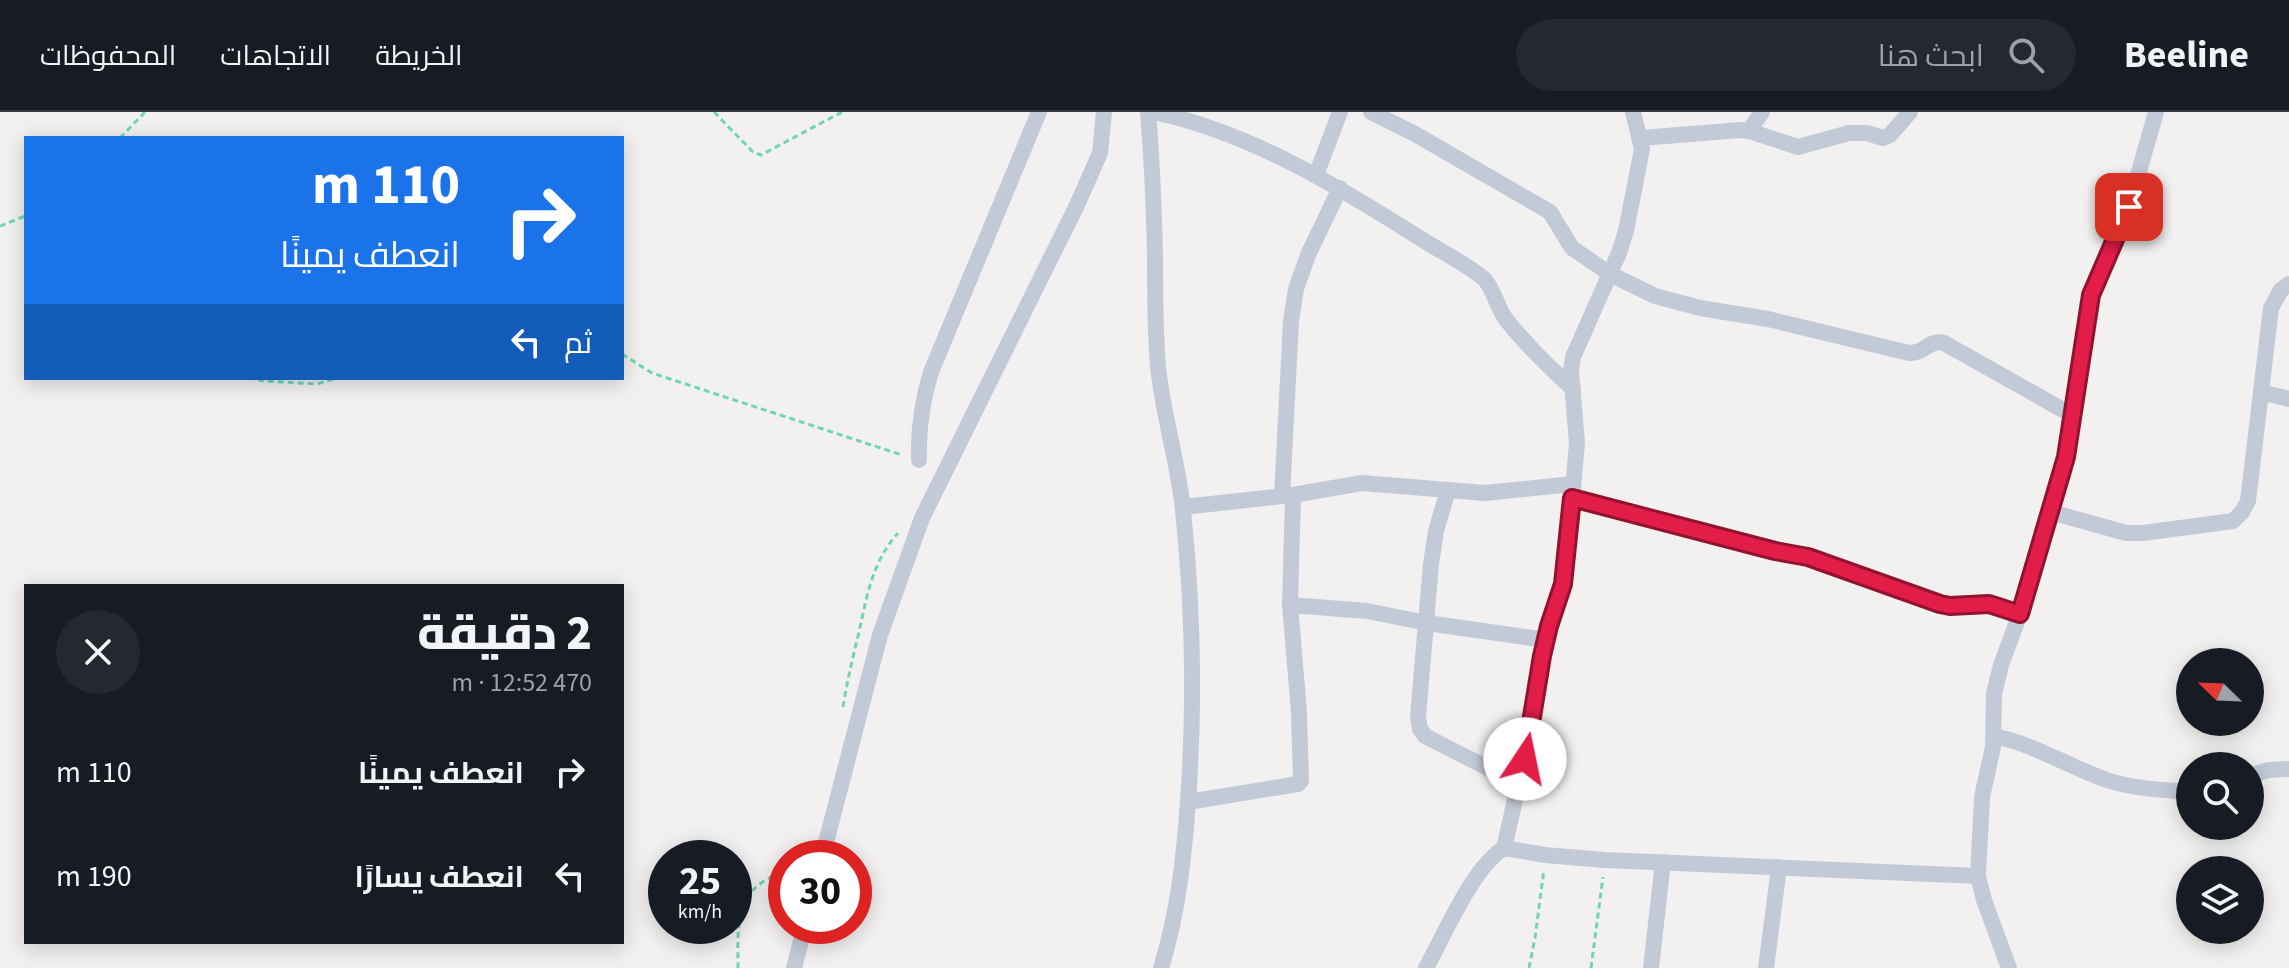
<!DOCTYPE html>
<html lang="ar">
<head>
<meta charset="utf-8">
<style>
	body { margin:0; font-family:"Source Sans 3",Cairo,sans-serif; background:#242831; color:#f1f3f6; direction:rtl; height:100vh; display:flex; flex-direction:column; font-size:30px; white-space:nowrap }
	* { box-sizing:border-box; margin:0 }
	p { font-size:26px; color:#9ea1a6 }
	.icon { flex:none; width:44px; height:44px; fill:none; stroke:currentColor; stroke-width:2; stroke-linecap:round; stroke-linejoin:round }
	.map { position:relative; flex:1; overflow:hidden; direction:ltr }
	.panel { position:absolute; left:24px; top:472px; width:600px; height:360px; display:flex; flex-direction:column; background:#171b24; border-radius:0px; box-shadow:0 4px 20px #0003; direction:rtl }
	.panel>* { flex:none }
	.guide { position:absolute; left:24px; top:24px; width:600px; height:244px; border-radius:0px; box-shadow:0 4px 20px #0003; direction:rtl; background:#1a73e8; color:#fff; overflow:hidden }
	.needle { width:52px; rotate:293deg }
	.buttons { position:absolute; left:2176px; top:536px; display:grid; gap:16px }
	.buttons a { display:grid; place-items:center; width:88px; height:88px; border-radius:50%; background:#171b24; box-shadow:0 4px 20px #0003; font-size:40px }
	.speed { position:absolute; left:648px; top:728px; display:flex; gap:16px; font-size:40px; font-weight:700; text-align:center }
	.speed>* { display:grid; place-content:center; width:104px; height:104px; border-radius:50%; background:#171b24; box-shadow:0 4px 20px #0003; line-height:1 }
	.speed small { font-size:20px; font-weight:400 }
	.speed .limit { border:12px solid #d22; background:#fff; color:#111 }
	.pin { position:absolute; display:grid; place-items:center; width:68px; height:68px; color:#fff; margin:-34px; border-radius:16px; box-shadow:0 4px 12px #0006 }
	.me { position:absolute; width:88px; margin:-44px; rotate:11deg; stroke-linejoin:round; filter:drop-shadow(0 0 6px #0008) }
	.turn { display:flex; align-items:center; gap:28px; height:168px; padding:0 32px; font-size:36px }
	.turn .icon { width:104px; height:104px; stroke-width:2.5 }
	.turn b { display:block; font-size:56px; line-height:68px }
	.then { display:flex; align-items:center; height:76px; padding:0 32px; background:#0003; gap:16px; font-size:30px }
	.round { display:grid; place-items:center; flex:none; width:84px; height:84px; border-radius:42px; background:#242831 }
	.summary { display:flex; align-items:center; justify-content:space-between; height:136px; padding:0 32px }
	h1 { font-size:48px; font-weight:800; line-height:60px }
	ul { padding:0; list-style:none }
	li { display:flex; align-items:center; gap:24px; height:104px; padding:0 32px }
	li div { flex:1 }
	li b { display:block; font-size:30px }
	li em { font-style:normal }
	header { display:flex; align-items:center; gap:48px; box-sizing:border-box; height:112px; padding:0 40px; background:#171b24; border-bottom:2px solid #363941 }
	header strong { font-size:38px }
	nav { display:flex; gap:44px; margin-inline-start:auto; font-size:28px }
	.search { width:560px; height:72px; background:#242831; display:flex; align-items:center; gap:20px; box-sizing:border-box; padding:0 28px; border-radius:44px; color:#9ea1a6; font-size:30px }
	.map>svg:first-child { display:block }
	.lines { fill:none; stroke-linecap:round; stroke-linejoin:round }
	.path { stroke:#70d6b2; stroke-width:3; stroke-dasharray:6 4; stroke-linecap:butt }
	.minor { stroke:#c3cad7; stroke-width:16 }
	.route-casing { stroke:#92132f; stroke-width:20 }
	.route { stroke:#e11d48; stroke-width:14 }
</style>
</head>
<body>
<header>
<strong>Beeline</strong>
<div class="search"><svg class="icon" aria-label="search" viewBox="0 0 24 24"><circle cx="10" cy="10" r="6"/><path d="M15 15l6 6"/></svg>ابحث هنا</div>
<nav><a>الخريطة</a><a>الاتجاهات</a><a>المحفوظات</a></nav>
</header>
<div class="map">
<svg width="2289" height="856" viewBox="0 0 2289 856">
	<rect width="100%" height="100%" fill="#f3f1f0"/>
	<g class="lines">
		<g class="path">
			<polyline points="714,0 753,40 761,43 842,0"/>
			<polyline points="120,26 145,0"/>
			<polyline points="0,114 25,104"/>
			<polyline points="622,242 652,261 902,343"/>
			<polyline points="248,266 264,269 317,272 336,266"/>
			<path d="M 843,595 C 847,569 853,545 859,520 C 867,484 872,450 898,421"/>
			<polyline points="798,746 806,737"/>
			<path d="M 738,856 C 738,831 735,796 754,777 C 763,768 776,763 786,756"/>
			<polyline points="1529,856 1535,826 1544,757"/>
			<polyline points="1591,856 1603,765"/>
		</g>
		<g class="minor">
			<path d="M 1148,0 C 1152,48 1154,97 1155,145 C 1155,182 1155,218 1158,255 C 1163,303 1178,350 1183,398 C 1193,495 1195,592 1188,689 C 1184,746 1178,801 1161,856"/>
			<path d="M 1154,0 C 1252,21 1339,75 1423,128 C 1440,139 1472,155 1485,168 C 1494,178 1497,195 1505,206 C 1525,232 1549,255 1573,277"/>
			<path d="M 1371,0 L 1415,22 L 1550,100 L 1572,136 L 1610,162 L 1655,184 L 1700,196 L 1768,207 L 1909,241 C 1923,242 1930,227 1944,231 L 2072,303"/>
			<polyline points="1749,19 1798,35 1849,21 1867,21 1883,26 1890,23 1910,0"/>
			<polyline points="1641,26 1740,18 1749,19 1762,0"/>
			<polyline points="1316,63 1340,0"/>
			<polyline points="2261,280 2289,287"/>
			<path d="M 919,348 C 918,318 922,289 931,260 L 1039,0"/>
			<polyline points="1448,378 1436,419 1431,452 1418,605 1420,617 1425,624 1519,672"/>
			<polyline points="1282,384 1291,209 1296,177 1308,143 1340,76"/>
			<polyline points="1572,386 1808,445 1940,492 1950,494 1989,492 2020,502"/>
			<polyline points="1183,395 1293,383 1362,371 1485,381 1573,372"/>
			<polyline points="2051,400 2126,421 2143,421 2233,409 2242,400 2248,389 2271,196 2281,178 2289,172"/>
			<polyline points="1290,493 1367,499 1427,511 1546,528"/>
			<path d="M 1994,624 C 2035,632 2070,656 2110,669 C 2136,677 2163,678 2190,680"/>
			<polyline points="2250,664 2268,658 2289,657"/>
			<polyline points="1188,690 1298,672 1301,669 1299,600 1290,493 1293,383"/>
			<polyline points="1504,736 1530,622 1542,544 1566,456 1577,331 1571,259 1573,245 1619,141 1626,119 1642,37 1633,0"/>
			<polyline points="822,746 880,523 922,406 1077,93 1100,41 1104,0"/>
			<polyline points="794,856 805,814"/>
			<path d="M 1426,856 C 1445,822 1472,756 1504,736 L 1545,743 L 1605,748 L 1978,764"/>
			<polyline points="1651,856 1663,750"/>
			<polyline points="1766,856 1779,755"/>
			<polyline points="2009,856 1984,788 1978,764 1982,685 1993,635 1994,582 2001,553 2027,483 2066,345 2091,183 2129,95 2156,0"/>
		</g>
	</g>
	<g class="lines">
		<g class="route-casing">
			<polyline id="route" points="1525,647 1542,544 1549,514 1563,472 1572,386 1775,439 1808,445 1940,492 1950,494 1989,492 2020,502 2066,345 2091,183 2129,95"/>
		</g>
		<use href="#route" class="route"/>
	</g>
</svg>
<div class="buttons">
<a><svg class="needle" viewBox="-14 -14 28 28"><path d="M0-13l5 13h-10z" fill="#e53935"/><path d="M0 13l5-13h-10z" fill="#9ea1a6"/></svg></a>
<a><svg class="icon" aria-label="search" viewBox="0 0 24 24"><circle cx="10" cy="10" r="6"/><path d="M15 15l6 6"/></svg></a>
<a><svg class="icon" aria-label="layers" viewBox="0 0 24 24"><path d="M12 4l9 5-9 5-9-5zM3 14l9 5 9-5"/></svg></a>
</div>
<div class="speed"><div>25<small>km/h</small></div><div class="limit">30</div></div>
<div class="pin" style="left:2129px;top:95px;background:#d93025"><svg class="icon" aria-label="arrive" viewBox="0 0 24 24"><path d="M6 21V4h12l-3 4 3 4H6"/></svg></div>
<svg class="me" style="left:1525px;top:647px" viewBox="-20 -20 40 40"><circle r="19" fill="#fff"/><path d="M0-13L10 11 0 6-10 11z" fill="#e11d48"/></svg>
<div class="guide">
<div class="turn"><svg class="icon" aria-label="right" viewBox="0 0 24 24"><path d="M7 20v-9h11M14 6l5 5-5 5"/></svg><div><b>110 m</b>انعطف يمينًا</div></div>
<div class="then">ثم<svg class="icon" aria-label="left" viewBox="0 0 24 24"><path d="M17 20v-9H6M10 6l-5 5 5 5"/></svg></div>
</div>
<section class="panel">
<div class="summary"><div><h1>2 دقيقة</h1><p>470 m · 12:52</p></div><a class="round"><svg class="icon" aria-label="close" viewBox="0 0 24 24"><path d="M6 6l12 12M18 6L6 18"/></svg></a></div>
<ul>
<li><svg class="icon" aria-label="right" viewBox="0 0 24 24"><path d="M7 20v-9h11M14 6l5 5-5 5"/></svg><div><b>انعطف يمينًا</b></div><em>110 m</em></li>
<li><svg class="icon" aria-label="left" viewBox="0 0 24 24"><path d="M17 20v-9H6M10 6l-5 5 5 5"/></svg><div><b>انعطف يسارًا</b></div><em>190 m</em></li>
</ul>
</section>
</div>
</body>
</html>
